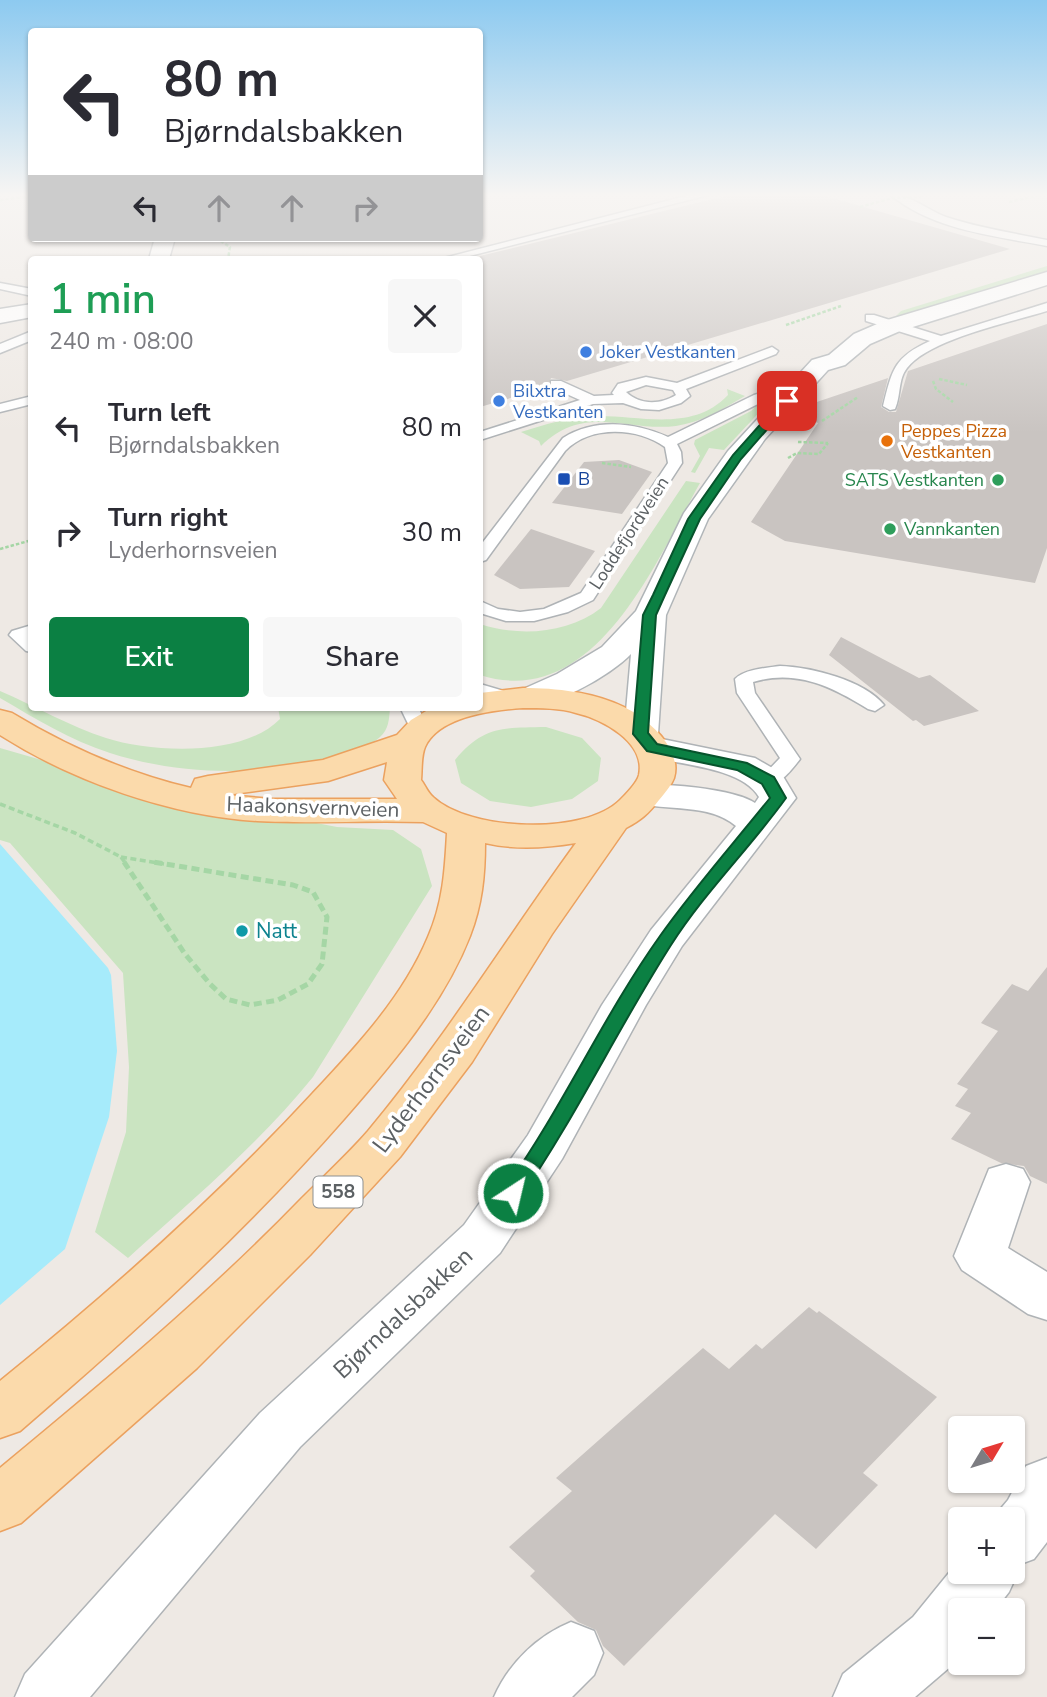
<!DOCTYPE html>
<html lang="en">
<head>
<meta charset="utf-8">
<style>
	body { margin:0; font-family:"Nunito Sans",sans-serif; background:#f7f7f7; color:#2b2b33; height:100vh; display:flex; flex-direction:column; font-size:26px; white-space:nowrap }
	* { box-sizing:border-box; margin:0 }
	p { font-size:23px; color:#7c7c81 }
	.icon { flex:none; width:38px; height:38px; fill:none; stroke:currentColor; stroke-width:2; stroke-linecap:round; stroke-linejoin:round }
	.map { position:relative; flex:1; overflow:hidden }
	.sheet { position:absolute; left:28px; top:256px; width:455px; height:455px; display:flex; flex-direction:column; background:#fff; border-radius:7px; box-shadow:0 2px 5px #0004 }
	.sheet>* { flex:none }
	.guide { position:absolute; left:28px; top:28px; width:455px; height:214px; border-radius:7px; box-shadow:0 2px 5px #0004; background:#fff; color:#2b2b33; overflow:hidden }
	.needle { width:46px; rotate:52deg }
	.fabs { position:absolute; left:948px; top:1416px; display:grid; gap:14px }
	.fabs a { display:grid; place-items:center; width:77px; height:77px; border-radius:7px; background:#fff; box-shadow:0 2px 5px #0004; font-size:35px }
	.pin { position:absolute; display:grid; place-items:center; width:60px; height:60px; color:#fff; margin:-30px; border-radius:14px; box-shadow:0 4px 10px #0006 }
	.me { position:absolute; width:77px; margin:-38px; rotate:35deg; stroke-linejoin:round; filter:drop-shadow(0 0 5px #0008) }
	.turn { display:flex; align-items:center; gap:24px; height:147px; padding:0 21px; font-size:32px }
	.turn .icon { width:91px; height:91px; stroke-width:2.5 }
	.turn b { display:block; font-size:49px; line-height:60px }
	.lanes { display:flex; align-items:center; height:66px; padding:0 21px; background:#0003; justify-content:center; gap:35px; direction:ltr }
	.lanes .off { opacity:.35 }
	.round { display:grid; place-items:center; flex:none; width:74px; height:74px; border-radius:7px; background:#f7f7f7 }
	.summary { display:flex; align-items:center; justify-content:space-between; height:119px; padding:0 21px }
	h1 { font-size:42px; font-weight:600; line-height:52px; color:#1e9e55 }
	.primary-button { display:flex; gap:14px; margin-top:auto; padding:14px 21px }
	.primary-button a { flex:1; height:80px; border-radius:7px; background:#0b8043; color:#fff; font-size:28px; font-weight:600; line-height:80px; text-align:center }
	.primary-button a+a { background:#f7f7f7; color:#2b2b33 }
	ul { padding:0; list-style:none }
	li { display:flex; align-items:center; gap:21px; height:105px; padding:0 21px }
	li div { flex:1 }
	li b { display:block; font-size:26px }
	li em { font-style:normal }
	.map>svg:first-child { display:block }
	.green { fill:#cae4c1 }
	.water { fill:#a6ebfb }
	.building { fill:#c9c4c1 }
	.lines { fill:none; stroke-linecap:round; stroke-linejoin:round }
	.lane-casing { stroke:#afb3b6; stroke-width:3 }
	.street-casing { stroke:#afb3b6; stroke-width:3 }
	.secondary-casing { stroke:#b0b5b8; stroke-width:3 }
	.primary-casing { stroke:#eba15f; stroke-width:3 }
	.path-far2 { stroke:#a5d6a5; stroke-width:2.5; stroke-dasharray:3.5 2; stroke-linecap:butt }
	.path-far1 { stroke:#a5d6a5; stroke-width:3.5; stroke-dasharray:6 3.5; stroke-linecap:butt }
	.path { stroke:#a5d6a5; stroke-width:5; stroke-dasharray:8 4.5; stroke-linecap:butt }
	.lane { fill:#fff; fill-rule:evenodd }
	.street { fill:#fff; fill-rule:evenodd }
	.secondary { fill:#fff; fill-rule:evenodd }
	.primary { fill:#fbdaab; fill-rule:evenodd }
	.path-bridge { stroke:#a5d6a5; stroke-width:2.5; stroke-dasharray:3.5 2; stroke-linecap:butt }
	.route { fill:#0b8043; stroke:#07532c; stroke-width:2 }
	.shop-dot { fill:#3f7fe0; stroke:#fff; stroke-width:2.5 }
	.food-dot { fill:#e8710a; stroke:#fff; stroke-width:2.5 }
	.transit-dot { fill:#1a4fb4; stroke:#fff; stroke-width:2.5 }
	.leisure-dot { fill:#2e9e5b; stroke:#fff; stroke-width:2.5 }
	.culture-dot { fill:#0f9aa8; stroke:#fff; stroke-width:2.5 }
	.labels { text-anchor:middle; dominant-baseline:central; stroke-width:7; stroke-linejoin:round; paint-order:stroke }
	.far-shop-label { font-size:18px; fill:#366cbe; stroke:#fff; text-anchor:start }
	.far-food-label { font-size:18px; fill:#c56008; stroke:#fff; text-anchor:start }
	.far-transit-label { font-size:18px; fill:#164399; stroke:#fff; text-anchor:start }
	.far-leisure-label { font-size:18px; fill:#27864d; stroke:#fff; text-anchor:end }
	.far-street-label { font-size:18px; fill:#5c6164; stroke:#fff }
	.shield { fill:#fff; stroke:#8d9092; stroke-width:2 }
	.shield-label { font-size:19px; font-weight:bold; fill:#5c6164 }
	.street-label { font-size:21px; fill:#5c6164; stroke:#fff }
	.culture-label { font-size:21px; fill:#0d838f; stroke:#fff; text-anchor:start }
	.near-street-label { font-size:24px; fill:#5c6164; stroke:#fff }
</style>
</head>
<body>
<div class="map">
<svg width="1047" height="1697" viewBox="0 0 1047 1697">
	<rect width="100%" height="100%" fill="#eee9e4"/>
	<g class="green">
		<polygon points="1047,266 1047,274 903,318 896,316 901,311"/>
		<path d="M 727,389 L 745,396 C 723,409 702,422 676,426 C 627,432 584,403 541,446 L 539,441 L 521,432 C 545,425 570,416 595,416 C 640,415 692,433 728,395 Z"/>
		<polygon points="758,404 766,405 724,450 709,448 695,473 691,472 700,456 694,444 695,440 751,411"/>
		<path d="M 686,481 L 700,483 C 656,561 595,712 480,675 L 480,624 C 518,637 568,634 601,608 Z"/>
		<path d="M 0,691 C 35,706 69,726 106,738 C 153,753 243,757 280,719 L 278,707 L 390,708 C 389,719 389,729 380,737 C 372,745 357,749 346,753 C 276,778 180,776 110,753 C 70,740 36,719 0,698 Z"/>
		<path d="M 546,727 L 582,738 L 601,758 L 598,781 L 572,799 L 531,807 L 490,801 L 461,783 L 455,760 C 484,725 504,728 546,727 Z"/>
		<path d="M 0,748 L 149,791 L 337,827 L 393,830 L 421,849 L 432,886 L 313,1077 C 259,1144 191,1201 128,1258 L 95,1232 L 126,1132 L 129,1067 L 123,973 L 10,843 L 0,840 Z"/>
	</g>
	<polygon class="water" points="0,844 108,968 111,975 117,1051 109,1117 65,1249 0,1305"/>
	<g class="building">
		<polygon points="729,195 822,195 1010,249 567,381 551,378 548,387 480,407 480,256"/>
		<polygon points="1047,324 1047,548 1035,583 785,541 751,522 818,423 792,413 796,409 888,378 881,407 889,412 896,412 908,371"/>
		<polygon points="619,460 652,472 622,514 552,503 584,462"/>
		<polygon points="531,529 595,551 569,587 520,589 494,575"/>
		<polygon points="841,637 919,678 930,675 979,711 924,726 916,720 913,721 829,655"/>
		<polygon points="1047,967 1047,1184 1030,1176 1024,1166 1001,1163 951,1139 971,1113 955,1106 968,1089 957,1084 998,1031 981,1023 1012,984 1028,991"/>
		<polygon points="809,1307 817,1313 819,1311 937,1397 863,1473 878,1485 816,1549 775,1514 624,1666 603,1646 596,1630 578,1622 530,1576 535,1571 509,1547 572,1491 556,1478 703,1348 729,1369 756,1344 762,1349"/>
	</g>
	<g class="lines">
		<g class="lane-casing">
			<g id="lane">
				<polygon points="690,195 708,195 458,259 440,259"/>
				<path d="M 891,195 C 912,195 927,210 946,217 C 979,228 1013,233 1047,240 L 1047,246 C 995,236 933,230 891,195 Z"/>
				<polygon points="0,283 32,289 32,296 0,289"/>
				<path d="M 1047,303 L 1047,311 C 1012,322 929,339 907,368 C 898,379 901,396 895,409 L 890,410 L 883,406 C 892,370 894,357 930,341 L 866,321 L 866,315 L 874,315 L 941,336 Z"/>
				<polygon points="32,331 32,340 0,353 0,344"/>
				<path d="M 772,347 L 778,351 L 776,354 L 686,389 L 690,396 L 681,403 L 659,410 L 641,409 L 623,403 L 593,404 L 480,440 L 480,432 L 580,400 L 551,387 L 551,381 L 561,381 L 594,396 L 614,395 L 612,393 L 618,384 L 646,377 L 677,383 ZM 646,385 L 673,390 L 676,395 C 660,405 640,405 626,392 Z"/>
				<path d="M 802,381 L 809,385 L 807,388 L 764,401 L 677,444 L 681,452 L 682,463 L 593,600 L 568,612 L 534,621 L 506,621 L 480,613 L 480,601 L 498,609 L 520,612 L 544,609 L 581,593 L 668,463 L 665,447 C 637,427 590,425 565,451 L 486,560 L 480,562 L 480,546 L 563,438 C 595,418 635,422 668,437 L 754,395 Z"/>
				<polygon points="32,396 32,404 0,412 0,404"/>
				<polygon points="32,625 32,652 26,651 9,635 12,631"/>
				<path d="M 780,666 C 810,667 864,680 884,705 L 875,711 L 868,709 C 832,687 797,669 753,682 L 755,693 L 800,759 C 791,771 777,789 761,785 L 758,781 L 780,758 L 737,693 L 735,679 C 745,669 766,668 780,666 Z"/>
				<polygon points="480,684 514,694 516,698 507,704 480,695"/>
				<polygon points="400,707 418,707 429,730 427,734 413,734"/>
			</g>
		</g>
		<g class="street-casing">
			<g id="street">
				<polygon points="155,238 175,238 169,259 149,259"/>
				<polygon points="32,304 32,317 0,323 0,309"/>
				<path d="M 652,737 L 755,758 L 781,773 L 796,798 L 682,946 L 646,1005 L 562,1159 L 500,1253 L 300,1447 L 90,1697 L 15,1697 L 25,1674 L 260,1413 L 464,1225 L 528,1135 L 602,1005 L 651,930 L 736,826 C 709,803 667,811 634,803 L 629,795 L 634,787 C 657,781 735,789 755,803 L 759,797 C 741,766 673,764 640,755 L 634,748 L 640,741 Z"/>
				<polygon points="1006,1164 1023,1169 1030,1182 1008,1248 1047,1272 1047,1320 1028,1314 962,1270 954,1256 989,1169"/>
				<polygon points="1047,1458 1047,1542 1034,1559 1015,1566 1018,1572 1009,1592 995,1610 961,1610 961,1656 957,1661 915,1697 833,1697 843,1674 913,1617 961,1558 961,1572 1013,1572 1013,1519 992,1519 1008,1500 1026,1466"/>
				<path d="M 571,1622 L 594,1631 L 603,1653 L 594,1675 L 572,1697 L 494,1697 C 509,1663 537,1636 571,1622 Z"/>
			</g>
		</g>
		<g class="secondary-casing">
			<path id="secondary" d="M 1047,272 L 1047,285 L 900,331 L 870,344 L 845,365 L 828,370 L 765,439 L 708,519 L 666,615 L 658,734 L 653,741 L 641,744 L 629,741 L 624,734 L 631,654 C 611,675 549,711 521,704 L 516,697 L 521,690 L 557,674 L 602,647 L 636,611 L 684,513 L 728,451 L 812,360 L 829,355 L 854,334 L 884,321 Z"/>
		</g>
		<g class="primary-casing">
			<path id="primary" d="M 523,688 C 557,688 593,692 624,707 C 647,718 683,749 674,778 C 671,786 664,794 659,800 C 648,814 641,820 626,828 L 552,934 L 472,1062 L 400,1157 L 310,1255 L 197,1368 L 21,1523 L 0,1531 L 0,1468 C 104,1382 207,1296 301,1199 C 323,1177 347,1155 368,1131 C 444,1040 506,939 576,843 C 546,848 515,850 485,843 C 485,876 482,905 470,936 C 443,1005 392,1064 344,1119 C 245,1232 134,1333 20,1431 L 0,1438 L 0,1381 C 110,1292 216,1198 312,1094 C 356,1047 403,997 428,937 C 443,903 445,870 447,833 L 423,822 C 367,820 312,824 257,821 C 171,816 72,781 0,735 L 0,710 L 12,713 C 68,747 127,773 191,788 L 195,779 L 208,776 L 323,760 L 397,735 L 411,720 L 433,707 L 480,707 L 480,693 ZM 523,708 C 541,708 559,708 576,713 C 602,719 646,742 639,775 C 637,783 626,794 620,800 C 584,836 469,831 433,797 C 428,793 425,785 421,780 C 422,770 421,756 425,747 C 439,716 494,710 523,708 ZM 387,762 L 384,780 L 397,799 L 273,799 L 226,795 L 328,781 Z"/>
		</g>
		<g class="path-far2">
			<polyline points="0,200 32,196"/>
			<polyline points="1009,202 1040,195"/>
			<polyline points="216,238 230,247 228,259"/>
			<polyline points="786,325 841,306"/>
			<polyline points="939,379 967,385"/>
			<polyline points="933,381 936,389 953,402"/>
			<polyline points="822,421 858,397"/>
			<polyline points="798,442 828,443"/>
			<polyline points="788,458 797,453 819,454 828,443"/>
			<polyline points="602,463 631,467"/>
			<polyline points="0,549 32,540"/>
		</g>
		<g class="path-far1">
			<polyline points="0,804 75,833 121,857"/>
			<polyline points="121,857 164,864"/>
			<polyline points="121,857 126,864"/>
		</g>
		<polyline class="path" points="124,862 185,954 210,984 226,999 250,1005 278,1000 308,984 322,964 327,917 313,892 293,885 153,862"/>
		<use href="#lane" class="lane"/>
		<use href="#street" class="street"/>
		<use href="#secondary" class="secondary"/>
		<use href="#primary" class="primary"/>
		<polyline class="path-bridge" points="860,207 892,198 921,197"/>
	</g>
	<linearGradient id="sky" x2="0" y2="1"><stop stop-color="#8dcaf0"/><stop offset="0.45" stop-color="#f7f5f3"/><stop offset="1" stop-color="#f7f5f3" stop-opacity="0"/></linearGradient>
	<rect width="1047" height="433" fill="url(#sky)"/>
	<path class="route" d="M 783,399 L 792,401 L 741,459 L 700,519 L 665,595 L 656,615 L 648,733 L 657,744 L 747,763 L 774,777 L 786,798 C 750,848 704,893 671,945 C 618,1028 576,1117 520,1198 L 513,1200 L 506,1198 L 503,1193 L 506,1187 C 563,1107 603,1016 660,936 C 694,888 734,843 770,798 L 762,784 L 737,770 L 647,751 L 633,734 L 643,615 L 653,595 L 688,519 L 733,455 Z"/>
	<g class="shop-dot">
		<circle cx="586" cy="352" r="7"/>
		<circle cx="499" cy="401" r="7"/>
	</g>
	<circle class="food-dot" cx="887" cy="441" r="7"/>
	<rect class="transit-dot" x="557" y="472" width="14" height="14" rx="3.5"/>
	<g class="leisure-dot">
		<circle cx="998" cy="480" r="7"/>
		<circle cx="890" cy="529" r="7"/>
	</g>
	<circle class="culture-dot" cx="242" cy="931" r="7"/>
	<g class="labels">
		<g class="far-shop-label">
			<text x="600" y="352">Joker Vestkanten</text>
			<text x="513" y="391">Bilxtra<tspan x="513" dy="21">Vestkanten</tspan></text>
		</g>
		<g class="far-food-label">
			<text x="901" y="431">Peppes Pizza<tspan x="901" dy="21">Vestkanten</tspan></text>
		</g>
		<g class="far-transit-label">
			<text x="578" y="479">B</text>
		</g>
		<g class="far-leisure-label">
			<text x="984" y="480">SATS Vestkanten</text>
			<text x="904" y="529" text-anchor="start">Vannkanten</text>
		</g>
		<g class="far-street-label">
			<text transform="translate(629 533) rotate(-57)">Loddefjordveien</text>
		</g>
		<rect class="shield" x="313.5" y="1176.5" width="49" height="31" rx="5"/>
		<g class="shield-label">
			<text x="338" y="1192">558</text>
		</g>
		<g class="street-label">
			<text transform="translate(313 807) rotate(2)">Haakonsvernveien</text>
		</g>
		<g class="culture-label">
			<text x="256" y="931">Natt</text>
		</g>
		<g class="near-street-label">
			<text transform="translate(431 1079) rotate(-53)">Lyderhornsveien</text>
			<text transform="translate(403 1313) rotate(-43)">Bjørndalsbakken</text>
		</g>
	</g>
</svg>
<div class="fabs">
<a><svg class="needle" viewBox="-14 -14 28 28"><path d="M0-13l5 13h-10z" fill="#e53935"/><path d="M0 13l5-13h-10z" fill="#7c7c81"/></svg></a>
<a>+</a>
<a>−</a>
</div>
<div class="pin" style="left:787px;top:401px;background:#d93025"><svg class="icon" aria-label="arrive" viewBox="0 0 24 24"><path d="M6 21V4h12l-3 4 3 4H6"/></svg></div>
<svg class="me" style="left:513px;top:1193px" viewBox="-20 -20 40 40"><circle r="17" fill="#0b8043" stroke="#fff" stroke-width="3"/><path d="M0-11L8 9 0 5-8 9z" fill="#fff"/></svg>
<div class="guide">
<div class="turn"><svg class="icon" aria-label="left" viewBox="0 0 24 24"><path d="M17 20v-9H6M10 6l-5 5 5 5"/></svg><div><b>80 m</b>Bjørndalsbakken</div></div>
<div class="lanes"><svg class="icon" aria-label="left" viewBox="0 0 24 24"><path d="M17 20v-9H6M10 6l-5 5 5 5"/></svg><svg class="icon off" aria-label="ahead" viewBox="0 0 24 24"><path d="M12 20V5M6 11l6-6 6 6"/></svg><svg class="icon off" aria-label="ahead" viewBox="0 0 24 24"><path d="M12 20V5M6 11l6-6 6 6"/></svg><svg class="icon off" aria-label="right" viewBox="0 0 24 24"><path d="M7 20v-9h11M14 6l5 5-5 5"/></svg></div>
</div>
<section class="sheet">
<div class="summary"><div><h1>1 min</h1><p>240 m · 08:00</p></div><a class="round"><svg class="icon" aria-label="close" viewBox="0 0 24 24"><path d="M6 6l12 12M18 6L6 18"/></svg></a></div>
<ul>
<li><svg class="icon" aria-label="left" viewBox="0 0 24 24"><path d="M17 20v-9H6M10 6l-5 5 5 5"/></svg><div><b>Turn left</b><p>Bjørndalsbakken</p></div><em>80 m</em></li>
<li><svg class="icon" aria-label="right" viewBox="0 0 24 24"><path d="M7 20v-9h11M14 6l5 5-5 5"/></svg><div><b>Turn right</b><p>Lyderhornsveien</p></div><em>30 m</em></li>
</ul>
<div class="primary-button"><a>Exit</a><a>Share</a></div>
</section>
</div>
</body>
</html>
